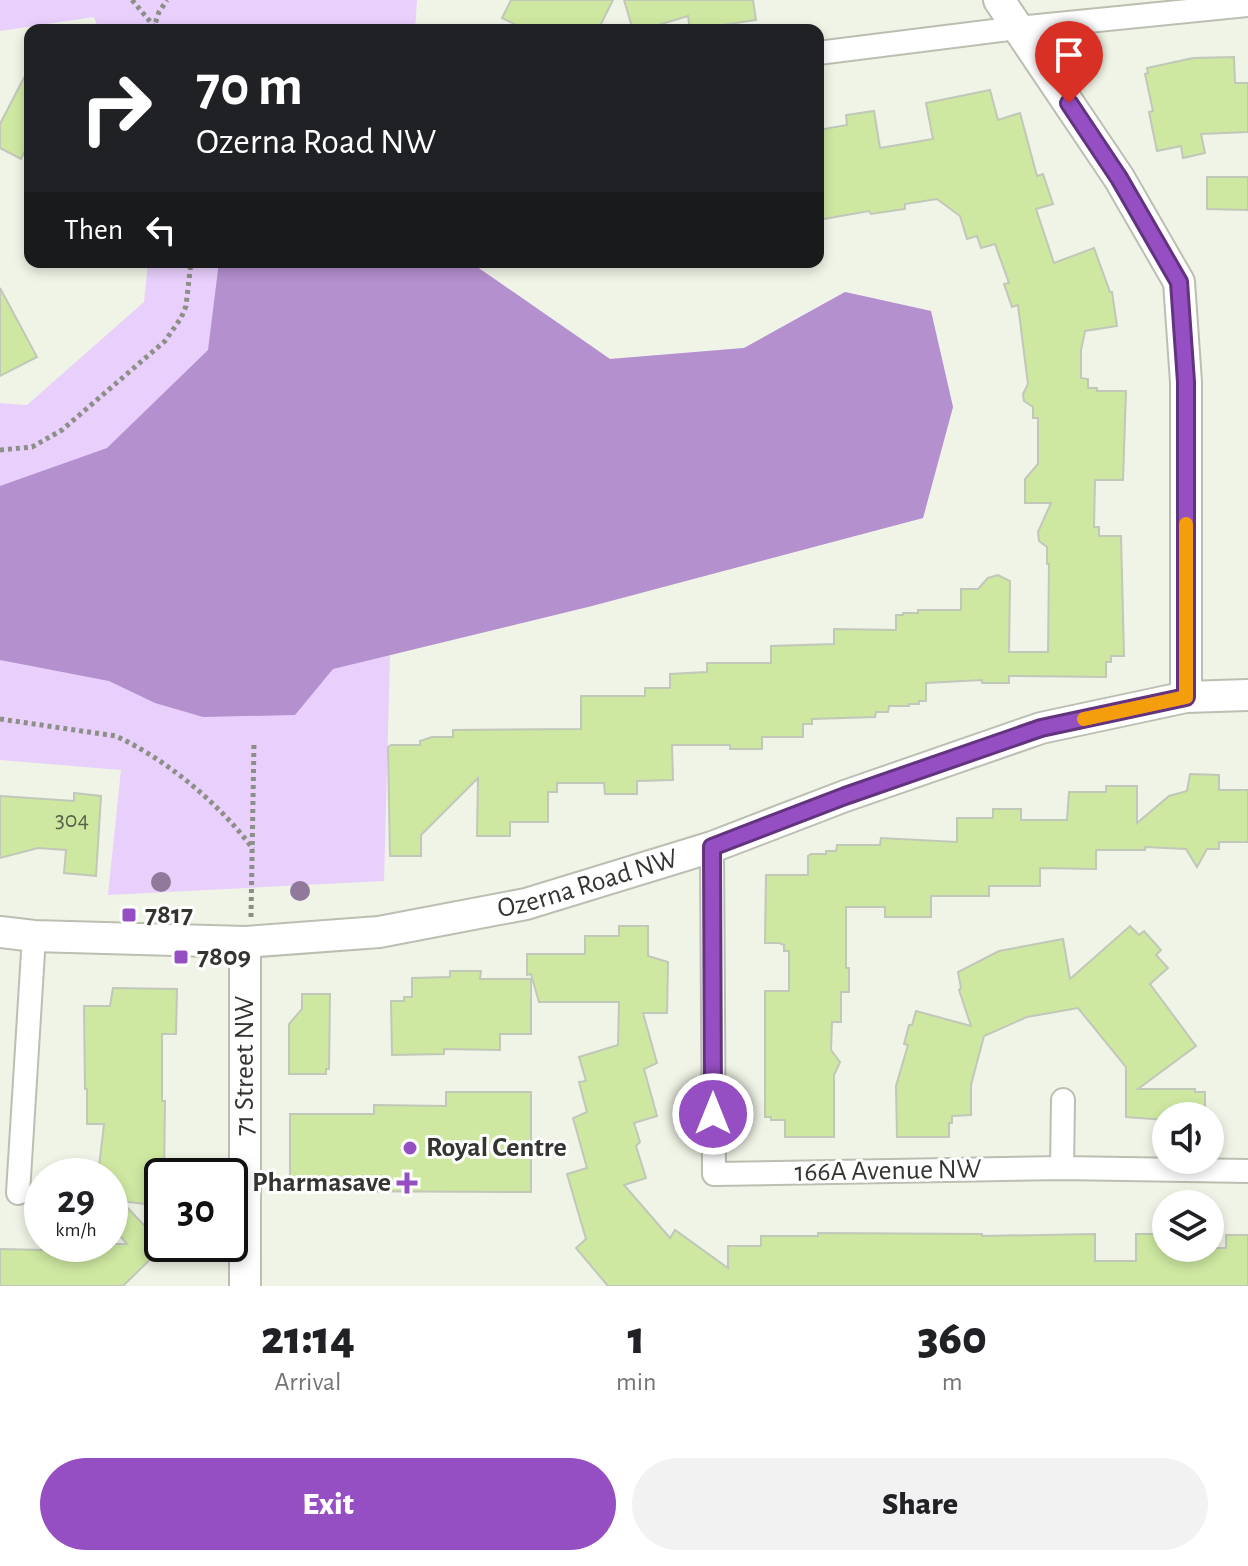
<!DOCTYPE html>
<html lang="en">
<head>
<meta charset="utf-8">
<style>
	body { margin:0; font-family:"Alegreya Sans",sans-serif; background:#f2f2f2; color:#202124; height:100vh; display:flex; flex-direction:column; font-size:30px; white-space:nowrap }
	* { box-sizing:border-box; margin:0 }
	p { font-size:26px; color:#757577 }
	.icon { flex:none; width:44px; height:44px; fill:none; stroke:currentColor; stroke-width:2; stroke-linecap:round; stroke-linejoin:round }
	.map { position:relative; height:1286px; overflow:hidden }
	.sheet { display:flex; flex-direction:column; background:#fff; flex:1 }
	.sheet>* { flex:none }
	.guide { position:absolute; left:24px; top:24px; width:800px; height:244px; border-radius:16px; box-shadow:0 4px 12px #0003; background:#202124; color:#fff; overflow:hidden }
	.fabs { position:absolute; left:1152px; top:1102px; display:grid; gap:16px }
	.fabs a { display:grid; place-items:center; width:72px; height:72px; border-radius:50%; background:#fff; box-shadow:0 4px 12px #0003; font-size:40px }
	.speed { position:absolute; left:24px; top:1158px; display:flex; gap:16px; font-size:40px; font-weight:700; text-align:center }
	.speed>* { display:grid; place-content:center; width:104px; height:104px; border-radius:50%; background:#fff; box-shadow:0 4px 12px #0003; line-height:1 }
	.speed small { font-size:20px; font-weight:400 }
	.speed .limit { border:4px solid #111; border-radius:12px; background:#fff; color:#111 }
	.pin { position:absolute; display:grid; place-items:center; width:68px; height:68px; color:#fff; margin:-82px -34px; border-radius:50% 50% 50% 0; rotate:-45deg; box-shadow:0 0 8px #0007 }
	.pin .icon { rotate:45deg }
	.me { position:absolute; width:88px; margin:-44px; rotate:0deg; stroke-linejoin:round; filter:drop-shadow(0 0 6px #0008) }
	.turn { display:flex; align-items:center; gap:28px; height:168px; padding:0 40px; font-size:36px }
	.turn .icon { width:104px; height:104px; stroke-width:2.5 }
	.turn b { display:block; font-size:56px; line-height:68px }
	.then { display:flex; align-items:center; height:76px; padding:0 40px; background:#0003; gap:16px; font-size:30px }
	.eta { display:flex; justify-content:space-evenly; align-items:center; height:136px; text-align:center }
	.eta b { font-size:48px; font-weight:800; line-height:56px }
	.cta { display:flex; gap:16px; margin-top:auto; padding:16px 40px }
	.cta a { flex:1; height:92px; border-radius:48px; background:#964fc3; color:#fff; font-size:32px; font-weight:800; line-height:92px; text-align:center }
	.cta a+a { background:#f2f2f2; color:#202124 }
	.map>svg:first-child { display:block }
	.green { fill:#e8cffc }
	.water { fill:#b490ce }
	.building { fill:#cee8a1; stroke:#c1c7b9; stroke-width:2 }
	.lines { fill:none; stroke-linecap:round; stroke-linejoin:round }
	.street-casing { stroke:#babfb2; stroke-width:26 }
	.secondary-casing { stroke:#babfb2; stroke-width:34 }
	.path { stroke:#8c8f86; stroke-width:5; stroke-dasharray:4 4; stroke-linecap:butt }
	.street { stroke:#fff; stroke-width:22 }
	.secondary { stroke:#fff; stroke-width:30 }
	.tree { fill:#91799c }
	.route-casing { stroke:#62337f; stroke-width:20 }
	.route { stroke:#964fc3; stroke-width:14 }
	.slow { stroke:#f59e0b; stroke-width:14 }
	.poi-dot { fill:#964fc3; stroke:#fff; stroke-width:3 }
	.labels { text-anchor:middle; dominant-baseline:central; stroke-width:6; stroke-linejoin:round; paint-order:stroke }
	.number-label { font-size:24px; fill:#5a624c }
	.street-label { font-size:28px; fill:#333530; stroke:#fff }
	.poi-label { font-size:28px; font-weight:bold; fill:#333530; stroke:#fff; text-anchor:start }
</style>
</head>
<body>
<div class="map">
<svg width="1248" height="1286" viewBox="0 0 1248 1286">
	<rect width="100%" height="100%" fill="#eff4e6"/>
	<g class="green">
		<polygon points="0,0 417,0 415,30 99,30 94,17 0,31"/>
		<polygon points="148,262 470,262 610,359 744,348 845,292 931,311 953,407 923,518 390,655 384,881 108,895 121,770 0,760 0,403 27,405 144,302"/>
	</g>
	<polygon class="water" points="219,262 470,262 610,359 744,348 845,292 931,311 953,407 923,518 592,606 333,669 295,715 203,717 155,703 109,681 0,660 0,486 107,448 208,350"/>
	<g class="building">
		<polygon points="511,0 613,0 598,30 526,30 502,18"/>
		<polygon points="624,0 753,0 756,20 690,30 688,16 642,30 633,30"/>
		<polygon points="1234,57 1235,83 1248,83 1248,132 1201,134 1205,153 1183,158 1181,146 1157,151 1149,112 1153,111 1145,74 1148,73 1147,68 1193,58"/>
		<polygon points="30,66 30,141 21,159 0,148 0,124"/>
		<polygon points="990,90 998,120 1020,113 1037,176 1043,174 1053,204 1036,209 1054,263 1094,248 1110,292 1112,292 1117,326 1085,331 1081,350 1081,378 1088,379 1088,388 1097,388 1097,391 1126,391 1123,480 1095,480 1094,527 1099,527 1099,536 1121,536 1124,656 1111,656 1111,662 1106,662 1106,677 1009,676 1009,683 982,683 982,680 926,683 926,701 919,701 919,704 909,704 909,706 889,706 888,712 876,712 875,717 812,719 812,724 803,724 803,737 762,737 762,749 730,749 730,745 672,745 673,780 637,781 637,794 605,794 604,783 557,783 557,792 548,792 548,822 510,822 510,836 477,836 478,778 421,835 421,856 390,856 388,747 391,745 420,745 420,741 432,737 453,737 453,730 581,729 581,696 645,696 645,688 670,688 670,674 707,672 707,663 771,663 771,646 834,644 834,629 896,630 896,615 903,615 903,613 918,613 918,610 961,610 961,589 978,589 988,578 998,575 1010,581 1009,652 1048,652 1049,564 1047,564 1047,547 1039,541 1038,532 1051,503 1025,503 1025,479 1038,464 1038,418 1033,418 1033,407 1024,401 1023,394 1028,384 1018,305 1012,307 1004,284 1009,283 995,244 981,248 977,236 967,239 960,216 937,199 905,204 905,209 871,214 869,211 818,220 818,130 847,125 846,115 874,111 880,148 933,139 926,103"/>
		<polygon points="1207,177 1248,177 1248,210 1207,209"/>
		<polygon points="0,288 37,357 0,376"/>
		<polygon points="1190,774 1219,775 1219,790 1248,790 1248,842 1219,842 1219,849 1207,849 1197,867 1186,849 1145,847 1145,850 1096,850 1096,869 1040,868 1040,886 989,886 989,896 931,896 931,917 885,917 885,907 846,907 846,968 849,968 849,992 841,992 841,1022 832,1022 831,1050 840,1062 834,1075 834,1137 785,1137 785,1120 771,1120 771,1117 765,1117 765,991 789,991 789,951 784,951 784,945 779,943 765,943 766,875 808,875 808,856 811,854 826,854 826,851 836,851 837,845 880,845 881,838 957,842 957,818 993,818 993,809 1021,809 1021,820 1067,820 1069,792 1106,792 1106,786 1137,786 1137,823 1169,796 1187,791"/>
		<polygon points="74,793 101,796 96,876 64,873 66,850 38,848 0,858 0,796 74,801"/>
		<polygon points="619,926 648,926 648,956 668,962 667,1013 643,1013 657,1063 644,1069 657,1116 634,1123 640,1142 636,1146 646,1178 624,1185 670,1238 675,1230 728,1268 728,1246 761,1246 761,1236 818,1236 818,1233 982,1234 982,1236 1095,1234 1095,1261 1136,1261 1136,1234 1165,1234 1165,1248 1226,1248 1226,1235 1248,1235 1248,1286 608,1286 576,1248 586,1239 567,1174 587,1168 573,1118 587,1112 579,1082 586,1081 579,1057 618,1045 619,1002 539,1002 531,974 527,975 527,954 585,954 585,936 619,936"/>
		<polygon points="1130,926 1139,935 1144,931 1161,950 1156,955 1168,968 1150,984 1196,1046 1138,1089 1195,1089 1195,1092 1205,1092 1205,1116 1166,1116 1166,1120 1126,1117 1126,1067 1078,1008 1027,1017 984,1036 971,1085 971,1115 952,1116 952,1123 949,1123 949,1137 897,1137 896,1086 908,1045 904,1044 909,1025 912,1025 916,1011 971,1026 959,990 961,988 958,972 999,951 1063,939 1070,979"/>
		<polygon points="450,971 481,971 480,979 531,979 531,1034 500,1034 500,1050 444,1049 444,1054 392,1055 391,1001 404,1001 404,997 412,997 412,978 450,977"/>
		<polygon points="113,988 177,989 176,1034 162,1034 162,1101 165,1101 164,1176 162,1176 161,1206 121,1201 162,1244 166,1244 123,1286 0,1286 0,1249 44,1250 52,1244 127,1244 110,1224 110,1176 98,1176 104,1124 87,1124 87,1089 85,1089 84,1006 110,1006"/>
		<polygon points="302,994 330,994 329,1069 326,1069 326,1074 289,1074 289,1024 302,1009"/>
		<polygon points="446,1092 531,1092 531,1192 310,1191 310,1181 290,1181 290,1114 374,1114 374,1105 446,1106"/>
	</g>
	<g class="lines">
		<g class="street-casing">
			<g id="street">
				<polyline points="818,53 1018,28 1248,5"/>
				<polyline points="712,847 714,1174 1062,1168 1248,1171"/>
				<polyline points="1062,1168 1063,1100"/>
				<polyline points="18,1193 34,936"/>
			</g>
		</g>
		<g class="secondary-casing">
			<g id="secondary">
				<polyline points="999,0 1119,178 1179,282 1186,382 1186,697"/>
				<path id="s1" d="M 0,932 L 34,936 L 245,942 L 379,932 L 526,904 L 712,847 L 845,796 L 1041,728 L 1186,697 L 1248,695"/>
				<polyline points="245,1286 245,942"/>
			</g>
		</g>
		<g class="path">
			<polyline points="132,0 153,25"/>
			<polyline points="153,30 159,12 167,0"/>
			<polyline points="0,450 32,447 62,430 165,341 181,318 186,306 191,262"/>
			<path d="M 0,719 L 116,736 C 167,760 219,803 253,849"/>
			<polyline points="251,917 254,742"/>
		</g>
		<use href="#street" class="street"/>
		<use href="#secondary" class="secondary"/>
	</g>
	<g class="tree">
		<circle cx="161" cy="882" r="10"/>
		<circle cx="300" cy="891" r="10"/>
	</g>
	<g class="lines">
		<g class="route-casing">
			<polyline id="route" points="713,1114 712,847 845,796 1041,728 1186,697 1186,382 1179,282 1119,178 1069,103"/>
		</g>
		<use href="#route" class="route"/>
		<polyline class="slow" points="1084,719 1186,697 1186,524"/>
	</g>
	<g class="poi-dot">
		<rect x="121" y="907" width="16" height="16" rx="4"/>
		<rect x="173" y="949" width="16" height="16" rx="4"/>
		<circle cx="410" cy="1148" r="8"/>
		<path d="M403 1171h8v8h8v8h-8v8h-8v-8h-8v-8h8z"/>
	</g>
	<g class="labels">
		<g class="number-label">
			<text x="72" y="820">304</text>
		</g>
		<g class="street-label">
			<text stroke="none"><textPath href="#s1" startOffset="594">Ozerna Road NW</textPath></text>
			<text transform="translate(245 1066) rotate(-90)">71 Street NW</text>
			<text transform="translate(888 1171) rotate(-1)">166A Avenue NW</text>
		</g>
		<g class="poi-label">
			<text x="145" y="915">7817</text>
			<text x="197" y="957">7809</text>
			<text x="426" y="1148">Royal Centre</text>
			<text x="391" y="1183" text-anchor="end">Pharmasave</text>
		</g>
	</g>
</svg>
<div class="fabs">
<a><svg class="icon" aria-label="sound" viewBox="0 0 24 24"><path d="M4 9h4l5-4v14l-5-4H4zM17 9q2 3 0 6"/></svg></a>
<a><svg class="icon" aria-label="layers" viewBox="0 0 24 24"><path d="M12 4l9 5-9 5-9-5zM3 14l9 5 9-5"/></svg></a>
</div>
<div class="speed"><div>29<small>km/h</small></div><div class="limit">30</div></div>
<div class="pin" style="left:1069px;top:103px;background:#d93025"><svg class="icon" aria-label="arrive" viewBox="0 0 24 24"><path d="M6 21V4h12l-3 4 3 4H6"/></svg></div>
<svg class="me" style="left:713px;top:1114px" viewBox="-20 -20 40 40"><circle r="17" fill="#964fc3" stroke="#fff" stroke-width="3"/><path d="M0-11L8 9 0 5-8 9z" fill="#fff"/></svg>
<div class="guide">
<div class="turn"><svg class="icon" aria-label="right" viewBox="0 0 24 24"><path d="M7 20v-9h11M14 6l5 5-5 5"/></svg><div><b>70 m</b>Ozerna Road NW</div></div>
<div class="then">Then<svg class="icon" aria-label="left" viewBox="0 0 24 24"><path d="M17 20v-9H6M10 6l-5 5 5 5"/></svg></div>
</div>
</div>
<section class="sheet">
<div class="eta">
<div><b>21:14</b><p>Arrival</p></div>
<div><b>1</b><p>min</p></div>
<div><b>360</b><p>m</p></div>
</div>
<div class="cta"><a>Exit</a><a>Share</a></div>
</section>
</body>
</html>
